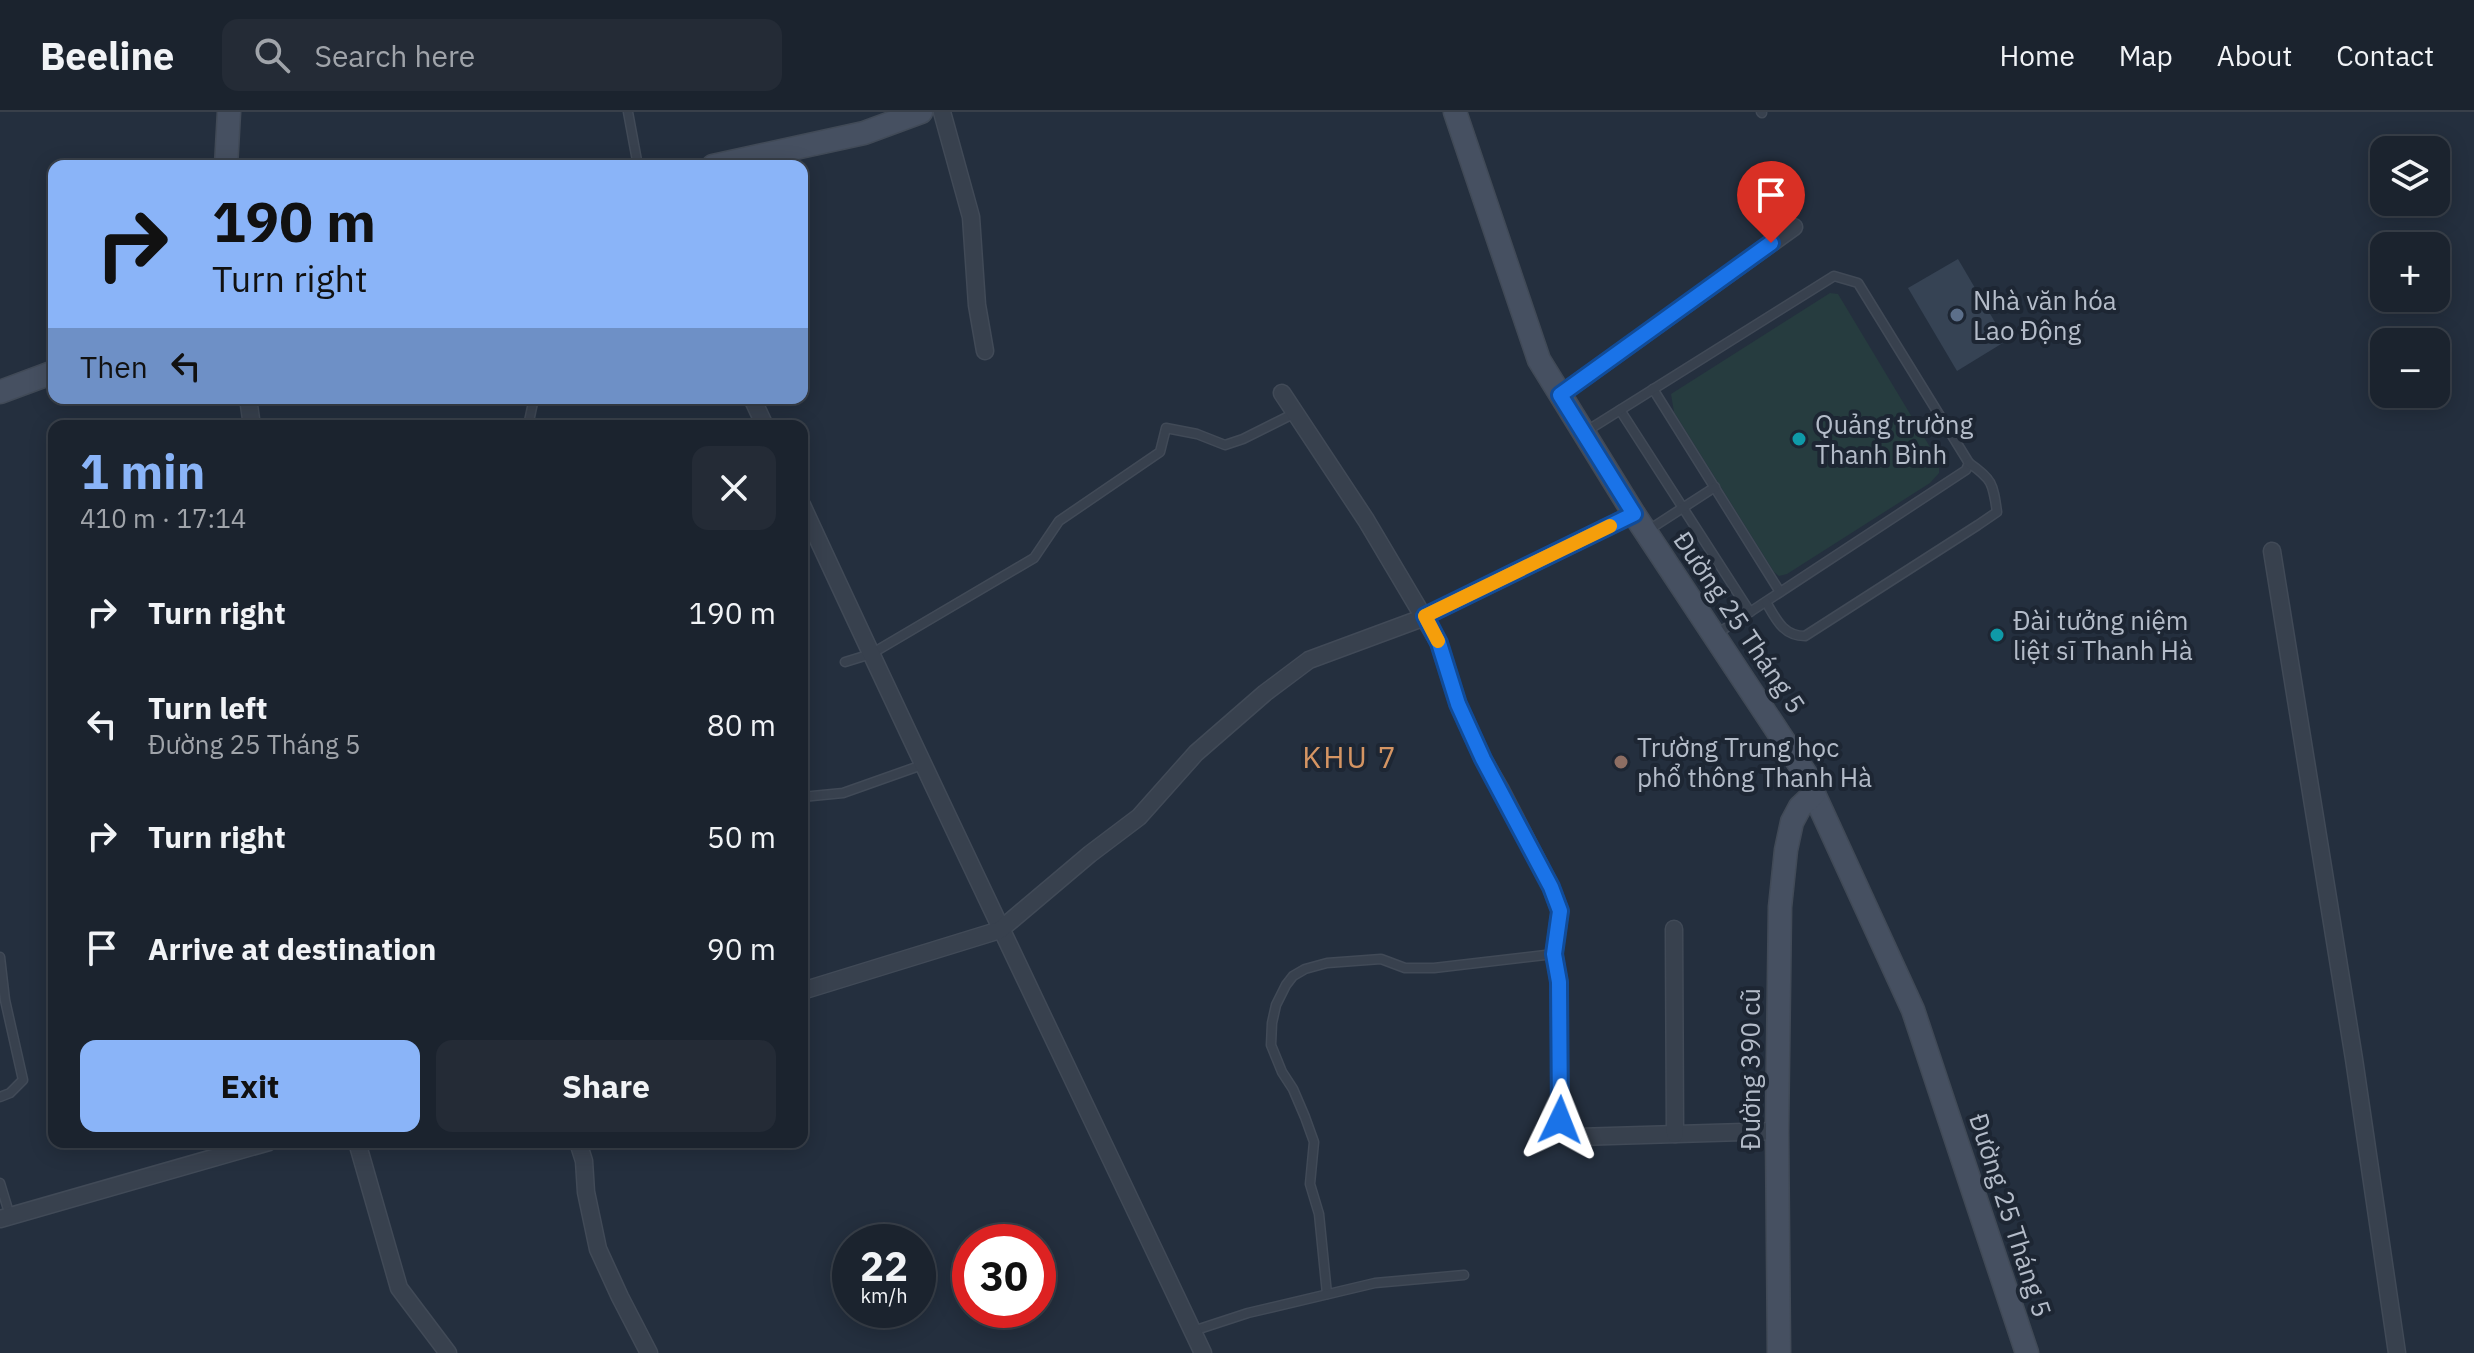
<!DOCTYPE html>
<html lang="en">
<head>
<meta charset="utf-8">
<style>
	body { margin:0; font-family:"IBM Plex Sans",sans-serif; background:#242b36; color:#f1f3f6; height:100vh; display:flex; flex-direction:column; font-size:30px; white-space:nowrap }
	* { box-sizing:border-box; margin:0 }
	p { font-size:26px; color:#a0a4aa }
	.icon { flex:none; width:44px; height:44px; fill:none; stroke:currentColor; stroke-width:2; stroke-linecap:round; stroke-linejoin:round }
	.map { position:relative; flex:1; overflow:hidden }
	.side { position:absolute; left:48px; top:308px; width:760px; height:728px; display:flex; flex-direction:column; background:#1b232e; border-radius:16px; box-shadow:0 4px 20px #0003,0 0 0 2px #39404a }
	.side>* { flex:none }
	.banner { position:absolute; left:48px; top:48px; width:760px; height:244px; border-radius:16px; box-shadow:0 4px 20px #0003,0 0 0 2px #39404a; background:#8ab4f8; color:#111; overflow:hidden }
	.tools { position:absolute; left:2370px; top:24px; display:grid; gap:16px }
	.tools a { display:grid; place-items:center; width:80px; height:80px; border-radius:16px; background:#1b232e; box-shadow:0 4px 20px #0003,0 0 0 2px #39404a; font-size:40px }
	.speed { position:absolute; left:832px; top:1112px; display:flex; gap:16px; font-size:40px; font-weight:700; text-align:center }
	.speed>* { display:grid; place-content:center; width:104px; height:104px; border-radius:50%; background:#1b232e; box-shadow:0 4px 20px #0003,0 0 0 2px #39404a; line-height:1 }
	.speed small { font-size:20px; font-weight:400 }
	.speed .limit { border:12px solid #d22; background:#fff; color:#111 }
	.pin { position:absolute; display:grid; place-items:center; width:68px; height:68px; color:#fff; margin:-82px -34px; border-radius:50% 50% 50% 0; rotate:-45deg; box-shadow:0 0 8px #0007 }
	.pin .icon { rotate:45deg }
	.me { position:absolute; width:88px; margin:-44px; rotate:2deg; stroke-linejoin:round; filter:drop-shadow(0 0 6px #0008) }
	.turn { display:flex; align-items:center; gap:28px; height:168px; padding:0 32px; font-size:36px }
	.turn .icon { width:104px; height:104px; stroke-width:2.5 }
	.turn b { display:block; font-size:56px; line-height:68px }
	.then { display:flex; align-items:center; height:76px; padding:0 32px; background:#0003; gap:16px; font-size:30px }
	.round { display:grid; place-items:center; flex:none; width:84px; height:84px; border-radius:16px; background:#242b36 }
	.head { display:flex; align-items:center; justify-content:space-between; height:136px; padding:0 32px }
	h1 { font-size:48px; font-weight:700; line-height:60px; color:#8ab4f8 }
	.action { display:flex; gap:16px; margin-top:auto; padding:16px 32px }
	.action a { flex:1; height:92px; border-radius:16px; background:#8ab4f8; color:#111; font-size:32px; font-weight:700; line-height:92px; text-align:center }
	.action a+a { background:#242b36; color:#f1f3f6 }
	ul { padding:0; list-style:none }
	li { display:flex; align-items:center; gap:24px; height:112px; padding:0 32px }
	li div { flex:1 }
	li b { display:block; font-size:30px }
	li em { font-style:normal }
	header { display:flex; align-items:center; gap:48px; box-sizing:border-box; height:112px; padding:0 40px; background:#1b232e; border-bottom:2px solid #39404a }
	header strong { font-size:38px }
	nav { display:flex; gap:44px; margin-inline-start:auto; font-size:28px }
	.search { width:560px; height:72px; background:#242b36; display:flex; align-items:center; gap:20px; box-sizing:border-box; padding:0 28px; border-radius:16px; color:#a0a4aa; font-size:30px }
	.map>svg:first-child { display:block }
	.green { fill:#263c3f }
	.building { fill:#364354 }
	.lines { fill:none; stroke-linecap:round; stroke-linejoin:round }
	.lane-casing { stroke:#414a57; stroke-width:11 }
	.street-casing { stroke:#414a57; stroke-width:19 }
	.secondary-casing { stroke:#414a57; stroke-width:25 }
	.lane { stroke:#38414e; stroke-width:8 }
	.street { stroke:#38414e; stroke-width:16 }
	.secondary { stroke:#465061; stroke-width:22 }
	.route-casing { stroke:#114b97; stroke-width:20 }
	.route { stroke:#1a73e8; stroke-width:14 }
	.slow { stroke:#f59e0b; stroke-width:14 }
	.service-dot { fill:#5c6f8a; stroke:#1d2633; stroke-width:3 }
	.culture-dot { fill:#0f9aa8; stroke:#1d2633; stroke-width:3 }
	.education-dot { fill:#8d6e63; stroke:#1d2633; stroke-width:3 }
	.labels { text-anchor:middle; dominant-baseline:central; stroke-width:8; stroke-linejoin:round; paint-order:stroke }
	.poi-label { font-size:26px; fill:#b4bcc9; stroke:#1d2633; text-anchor:start }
	.street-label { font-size:26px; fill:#b4bcc9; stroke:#1d2633 }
	.quarter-label { font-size:30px; letter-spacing:2px; fill:#d59563; stroke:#1d2633 }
</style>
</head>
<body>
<header>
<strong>Beeline</strong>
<div class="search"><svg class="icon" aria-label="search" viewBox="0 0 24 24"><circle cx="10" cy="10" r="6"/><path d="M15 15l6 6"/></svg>Search here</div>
<nav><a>Home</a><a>Map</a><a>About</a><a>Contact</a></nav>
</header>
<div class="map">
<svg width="2474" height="1241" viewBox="0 0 2474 1241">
	<rect width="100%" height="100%" fill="#242f3e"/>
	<polygon class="green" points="1830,181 1838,182 1939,350 1939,361 1930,371 1787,462 1779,464 1774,460 1674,300 1671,282"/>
	<polygon class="building" points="1958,147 2006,229 1957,259 1908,176"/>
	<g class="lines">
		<g class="lane-casing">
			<g id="lane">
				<polyline points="628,0 638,54"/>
				<polyline points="1761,0 1762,1"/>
				<polyline points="1653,277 1780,480"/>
				<polyline points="1620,298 1750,500"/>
				<polyline points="528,314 534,286"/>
				<polyline points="1585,320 1834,164 1858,171 1969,351 1966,358 1715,523"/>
				<polyline points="1647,419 1715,375"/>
				<path d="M 1766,490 C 1776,507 1783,524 1805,524 L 1978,413 L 1997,400 C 1993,371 1992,367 1969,351"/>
				<polyline points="845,550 871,542 1034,446 1059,409 1160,340 1166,316 1197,322 1225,333 1243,327 1295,301"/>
				<polyline points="802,685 843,681 922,653"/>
				<polyline points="0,845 5,888 23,968 10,981 0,985"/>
				<polyline points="0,1071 10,1104"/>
				<polyline points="1327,1182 1319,1102 1310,1072 1314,1030 1305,1005 1293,977 1282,960 1271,933 1272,911 1276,893 1286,873 1293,864 1305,857 1327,851 1381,847 1405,856 1434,856 1554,842"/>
				<polyline points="1193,1219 1248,1201 1375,1171 1464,1163"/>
			</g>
		</g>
		<g class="street-casing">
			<g id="street">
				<polyline points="942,0 971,105 977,193 985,239"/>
				<polyline points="1282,281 1366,408 1439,531 1458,592 1483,647 1501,678 1551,775 1560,799 1554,842 1559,870 1560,1008 1577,1025 1777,1019"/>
				<polyline points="1560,283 1794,115"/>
				<polyline points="248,286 252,314"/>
				<polyline points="752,286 765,314"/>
				<path d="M 802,393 C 933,677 1069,958 1203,1241"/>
				<polyline points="2272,439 2354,947 2397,1241"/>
				<polyline points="1674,817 1675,1022"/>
				<polyline points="802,879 1000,818 1090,742 1139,705 1196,641 1265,581 1309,548 1417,508 1634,402"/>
				<polyline points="357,1030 399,1176 448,1241"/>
				<polyline points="578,1030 584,1049 586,1080 598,1137 620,1185 649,1241"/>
				<polyline points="0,1107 269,1030"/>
			</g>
		</g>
		<g class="secondary-casing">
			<g id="secondary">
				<polyline points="1455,0 1539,248 1634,402 1809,667 1814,682 1913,898 2027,1241"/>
				<polyline points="226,54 229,0"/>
				<polyline points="713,54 864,21 921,0"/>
				<polyline points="0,280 54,260"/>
				<polyline points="1779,1241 1777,1019 1780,795 1786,738 1792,710 1800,695 1814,682"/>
			</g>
		</g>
		<use href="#lane" class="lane"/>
		<use href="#street" class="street"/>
		<use href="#secondary" class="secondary"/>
	</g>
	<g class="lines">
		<g class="route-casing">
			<polyline id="route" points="1560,1008 1559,870 1554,842 1560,799 1551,775 1483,647 1458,592 1439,531 1425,504 1634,402 1560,283 1771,131"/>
		</g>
		<use href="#route" class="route"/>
		<polyline class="slow" points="1438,529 1425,504 1610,414"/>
	</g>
	<circle class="service-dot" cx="1957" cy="203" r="8"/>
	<g class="culture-dot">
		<circle cx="1799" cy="327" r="8"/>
		<circle cx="1997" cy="523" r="8"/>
	</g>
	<circle class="education-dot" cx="1621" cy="650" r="8"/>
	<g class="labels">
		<g class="poi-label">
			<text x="1973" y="188">Nhà văn hóa<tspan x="1973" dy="30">Lao Động</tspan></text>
			<text x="1815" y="312">Quảng trường<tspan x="1815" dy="30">Thanh Bình</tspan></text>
			<text x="2013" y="508">Đài tưởng niệm<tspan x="2013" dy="30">liệt sĩ Thanh Hà</tspan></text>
			<text x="1637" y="635">Trường Trung học<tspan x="1637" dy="30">phổ thông Thanh Hà</tspan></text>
		</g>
		<g class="street-label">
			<text transform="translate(1740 510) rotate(56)">Đường 25 Tháng 5</text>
			<text transform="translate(1750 957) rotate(-90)">Đường 390 cũ</text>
			<text transform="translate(2011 1103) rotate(72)">Đường 25 Tháng 5</text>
		</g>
		<g class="quarter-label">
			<text x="1350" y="644">KHU 7</text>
		</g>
	</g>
</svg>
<div class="tools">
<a><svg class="icon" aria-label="layers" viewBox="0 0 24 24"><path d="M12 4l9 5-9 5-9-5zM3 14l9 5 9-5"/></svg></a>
<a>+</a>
<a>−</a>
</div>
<div class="speed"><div>22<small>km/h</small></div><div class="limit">30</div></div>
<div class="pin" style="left:1771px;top:131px;background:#d93025"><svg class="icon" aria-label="arrive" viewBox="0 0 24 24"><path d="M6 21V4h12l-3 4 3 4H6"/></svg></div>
<svg class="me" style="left:1560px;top:1008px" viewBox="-20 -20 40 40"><path d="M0-17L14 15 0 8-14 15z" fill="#1a73e8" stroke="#fff" stroke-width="4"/></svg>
<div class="banner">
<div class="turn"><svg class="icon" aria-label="right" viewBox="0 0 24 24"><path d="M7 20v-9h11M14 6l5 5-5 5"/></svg><div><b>190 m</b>Turn right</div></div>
<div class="then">Then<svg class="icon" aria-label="left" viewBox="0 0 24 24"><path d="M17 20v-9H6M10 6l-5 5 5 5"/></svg></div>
</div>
<section class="side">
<div class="head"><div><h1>1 min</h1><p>410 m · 17:14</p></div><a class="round"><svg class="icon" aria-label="close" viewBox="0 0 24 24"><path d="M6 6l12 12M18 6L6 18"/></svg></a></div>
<ul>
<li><svg class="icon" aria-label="right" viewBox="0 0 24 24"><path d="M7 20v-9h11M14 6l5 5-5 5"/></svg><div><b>Turn right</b></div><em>190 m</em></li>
<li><svg class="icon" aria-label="left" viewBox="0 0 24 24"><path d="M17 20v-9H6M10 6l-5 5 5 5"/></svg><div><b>Turn left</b><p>Đường 25 Tháng 5</p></div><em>80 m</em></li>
<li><svg class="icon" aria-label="right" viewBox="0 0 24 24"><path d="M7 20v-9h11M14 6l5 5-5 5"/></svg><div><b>Turn right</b></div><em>50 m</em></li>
<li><svg class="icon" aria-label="arrive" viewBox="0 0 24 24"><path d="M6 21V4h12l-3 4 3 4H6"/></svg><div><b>Arrive at destination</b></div><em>90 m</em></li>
</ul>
<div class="action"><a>Exit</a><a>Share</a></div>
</section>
</div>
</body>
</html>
